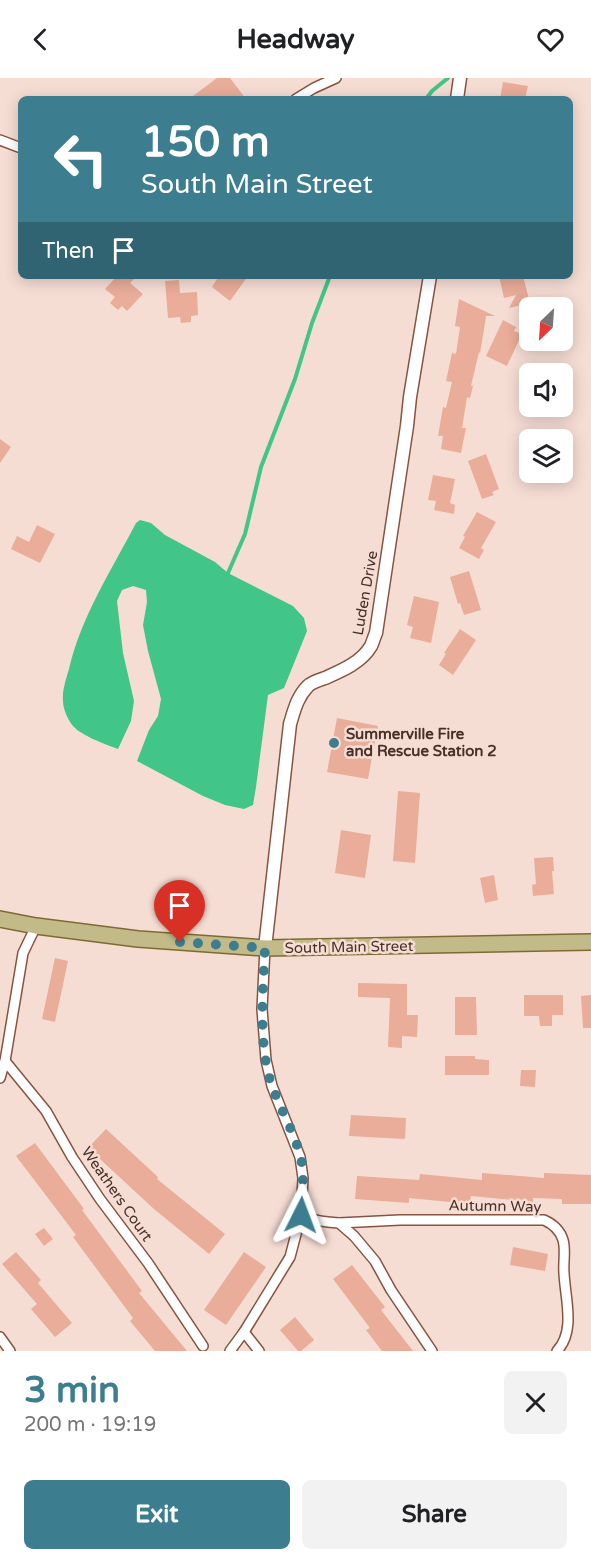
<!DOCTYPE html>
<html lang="en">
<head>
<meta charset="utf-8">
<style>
	body { margin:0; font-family:"Varela Round",sans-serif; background:#f2f2f2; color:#202124; height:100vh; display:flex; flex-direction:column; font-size:22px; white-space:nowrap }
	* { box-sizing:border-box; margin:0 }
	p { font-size:20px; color:#757577 }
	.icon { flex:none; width:33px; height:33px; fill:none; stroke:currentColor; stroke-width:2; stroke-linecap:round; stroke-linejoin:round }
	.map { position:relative; height:1273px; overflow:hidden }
	.panel { display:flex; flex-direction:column; background:#fff; flex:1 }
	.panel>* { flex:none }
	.banner { position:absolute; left:18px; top:18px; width:555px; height:183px; border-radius:9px; box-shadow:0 3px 15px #0003; background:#3c7d8f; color:#fff; overflow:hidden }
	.needle { width:39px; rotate:205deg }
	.tools { position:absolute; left:519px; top:219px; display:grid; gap:12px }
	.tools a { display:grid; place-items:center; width:54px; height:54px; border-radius:9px; background:#fff; box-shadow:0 3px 15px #0003; font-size:30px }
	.pin { position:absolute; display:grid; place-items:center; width:51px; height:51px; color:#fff; margin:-62px -26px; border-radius:50% 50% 50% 0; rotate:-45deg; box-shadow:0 0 6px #0007 }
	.pin .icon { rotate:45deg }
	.me { position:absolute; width:66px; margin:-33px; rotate:3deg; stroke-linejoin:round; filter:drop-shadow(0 0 4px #0008) }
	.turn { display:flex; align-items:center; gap:21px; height:126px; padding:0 24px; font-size:27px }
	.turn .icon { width:78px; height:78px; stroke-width:2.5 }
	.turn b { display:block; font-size:42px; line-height:51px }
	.then { display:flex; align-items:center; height:57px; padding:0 24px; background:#0003; gap:12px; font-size:22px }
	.round { display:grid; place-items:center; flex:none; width:63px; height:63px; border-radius:9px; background:#f2f2f2 }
	.headline { display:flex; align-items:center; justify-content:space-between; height:102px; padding:0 24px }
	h1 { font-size:36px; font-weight:700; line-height:45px; color:#3c7d8f }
	.button { display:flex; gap:12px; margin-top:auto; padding:12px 24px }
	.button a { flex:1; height:69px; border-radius:9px; background:#3c7d8f; color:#fff; font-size:24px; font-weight:700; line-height:69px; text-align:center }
	.button a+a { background:#f2f2f2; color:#202124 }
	header { display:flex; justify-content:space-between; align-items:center; height:78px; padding:0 24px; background:#fff; font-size:27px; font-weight:700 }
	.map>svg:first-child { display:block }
	.water { fill:#41c588 }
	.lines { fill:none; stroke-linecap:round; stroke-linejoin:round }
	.stream { stroke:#41c588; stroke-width:4 }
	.building { fill:#e9ad99 }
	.minor-casing { stroke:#885341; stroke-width:12 }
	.tertiary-casing { stroke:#885341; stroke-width:15 }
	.primary-casing { stroke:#7d6b33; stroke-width:18 }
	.minor { stroke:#fff; stroke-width:9 }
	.tertiary { stroke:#fff; stroke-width:12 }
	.primary { stroke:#c2ba89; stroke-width:15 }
	.route { stroke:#3c7d8f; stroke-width:10; stroke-dasharray:0 18 }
	.poi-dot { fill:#3c7d8f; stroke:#f6ddd4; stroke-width:2 }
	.labels { text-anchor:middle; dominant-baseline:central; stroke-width:5; stroke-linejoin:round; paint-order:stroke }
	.street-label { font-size:15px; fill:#482f27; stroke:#f6ddd4 }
	.poi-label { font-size:15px; font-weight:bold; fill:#482f27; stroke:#f6ddd4; text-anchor:start }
</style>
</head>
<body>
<header><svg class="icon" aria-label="back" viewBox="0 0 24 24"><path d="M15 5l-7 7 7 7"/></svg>Headway<svg class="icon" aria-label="heart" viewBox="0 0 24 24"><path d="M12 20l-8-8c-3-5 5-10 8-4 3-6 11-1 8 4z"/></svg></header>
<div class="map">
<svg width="591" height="1273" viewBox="0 0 591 1273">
	<rect width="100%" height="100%" fill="#f6ddd4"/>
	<path class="water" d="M 140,442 L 151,445 L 165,457 L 215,484 L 228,495 L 293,528 L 304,540 L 307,553 L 284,610 L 268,617 L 256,709 L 253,727 L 244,731 L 225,727 L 203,718 L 137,683 L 149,652 L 158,638 L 161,621 L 148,573 L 143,547 L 147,524 L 146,512 L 133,508 L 122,512 L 117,523 L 123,575 L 134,623 L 131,643 L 118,671 C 105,666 82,658 73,648 C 68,642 63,631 63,623 C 62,613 66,601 69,591 C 81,539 111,493 136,445 Z"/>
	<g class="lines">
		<g class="stream">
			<polyline points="426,21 432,13 448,0"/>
			<polyline points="228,495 245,456 261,389 295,301 312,245 330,198"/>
		</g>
	</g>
	<g class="building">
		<polygon points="217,0 230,0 246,21 189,21"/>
		<polygon points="503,4 528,8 525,21 500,21"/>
		<polygon points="117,198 137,198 130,205 143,216 127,233 122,228 118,232 110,225 115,219 105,211"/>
		<polygon points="219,198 248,198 230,223 212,209"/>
		<polygon points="499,198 523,198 530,225 509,230 516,217 504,220"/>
		<polygon points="179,202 180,215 197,214 198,237 191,238 191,244 181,245 180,239 168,240 165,203"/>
		<polygon points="459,221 495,238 485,238 486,239 480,275 479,274 471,308 473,308 470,320 467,319 462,350 466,350 461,375 441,371 443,358 438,358 443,329 446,330 452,304 446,303 452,275 456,276 460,249 455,248"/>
		<polygon points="503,242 516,249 514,253 522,256 507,288 486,278"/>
		<polygon points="0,361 11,369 0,385"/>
		<polygon points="486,376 499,411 492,414 494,417 482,421 468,383"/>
		<polygon points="433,397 455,401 450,425 455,427 454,436 434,432 436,423 428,422"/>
		<polygon points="477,434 496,444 481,470 484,472 479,481 459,470 465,459 463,458"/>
		<polygon points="37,447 55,456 40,485 11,471 17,458 29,464"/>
		<polygon points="469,493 481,532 464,537 460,525 458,526 450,499"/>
		<polygon points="414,518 439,524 431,565 410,560 413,549 407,547"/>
		<polygon points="460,551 476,562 453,597 439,587 446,576 444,575"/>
		<polygon points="337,640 378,648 368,701 327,694"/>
		<polygon points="398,713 420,715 415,785 393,783"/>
		<polygon points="341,752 371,757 365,800 335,795"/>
		<polygon points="553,779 554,793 552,793 554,816 533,818 532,807 536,806 534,780"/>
		<polygon points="494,797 498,822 485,825 480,800"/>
		<polygon points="55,880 68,883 55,944 42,941"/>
		<polygon points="358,905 407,906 407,937 418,937 417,959 402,958 402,970 388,969 390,920 358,919"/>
		<polygon points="524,917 563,917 563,937 552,937 552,948 540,948 539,938 524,938"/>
		<polygon points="591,917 591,950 583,950 581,918"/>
		<polygon points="455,919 476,919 477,957 455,957"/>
		<polygon points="445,978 475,978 475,981 489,982 489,997 445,997"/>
		<polygon points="521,992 536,992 535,1009 520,1008"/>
		<polygon points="351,1037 406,1040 405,1061 349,1058"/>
		<polygon points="106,1051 158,1099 157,1101 225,1156 209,1176 154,1131 88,1070"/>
		<polygon points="35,1065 84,1131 82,1132 142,1213 139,1215 187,1273 155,1273 130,1243 133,1240 73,1159 76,1157 16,1078"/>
		<polygon points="482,1095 544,1100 544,1095 591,1097 591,1126 562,1126 562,1121 533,1120 533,1124 471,1118 470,1126 409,1120 409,1125 355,1121 357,1098 419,1102 420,1096 482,1102"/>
		<polygon points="44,1150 53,1161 44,1168 35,1156"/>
		<polygon points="513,1169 548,1176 545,1193 510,1187"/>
		<polygon points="16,1174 41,1202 38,1205 72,1245 55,1259 31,1231 37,1226 2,1186"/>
		<polygon points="244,1174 266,1189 226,1247 204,1232"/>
		<polygon points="352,1187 385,1229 381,1232 413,1273 382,1273 366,1252 370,1250 333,1201"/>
		<polygon points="295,1239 314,1262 301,1273 298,1273 280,1252"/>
	</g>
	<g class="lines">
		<g class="minor-casing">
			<g id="minor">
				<polyline points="296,21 314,10 336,0"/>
				<polyline points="0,62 21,70"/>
				<polyline points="5,983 46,1033 72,1079 100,1121 148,1185 203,1268"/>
				<polyline points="0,1000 5,983 23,875 36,848"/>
				<path d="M 301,1137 C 314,1143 325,1144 339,1145"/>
				<polyline points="244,1254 259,1273"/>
				<polyline points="0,1259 10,1273"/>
				<polyline points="230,1273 244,1254 290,1179 301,1137 303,1100 300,1079 272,1008 266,982 262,931 265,870"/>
				<path d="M 432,1273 L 391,1212 L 375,1183 L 354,1158 L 339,1145 L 400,1142 L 544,1142 C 553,1146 560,1152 563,1162 C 566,1172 563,1184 564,1195 C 565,1220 576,1253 557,1273"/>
			</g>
		</g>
		<g class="tertiary-casing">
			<g id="tertiary">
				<polyline points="457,21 460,0"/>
				<path d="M 265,870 L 290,646 C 294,633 297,619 308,608 C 312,604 319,602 325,600 C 341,593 361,585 371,568 C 373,564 374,559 376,555 L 407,348 L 410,319 L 430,198"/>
			</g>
		</g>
		<g class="primary-casing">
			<polyline id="primary" points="0,841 36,848 138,861 265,870 591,864"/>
		</g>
		<use href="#minor" class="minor"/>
		<use href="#tertiary" class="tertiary"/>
		<use href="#primary" class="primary"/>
	</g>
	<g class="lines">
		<path class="route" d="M 180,864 L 265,870 C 263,911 259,955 268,995 C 276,1025 294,1051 301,1081 C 305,1099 302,1119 301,1137"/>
	</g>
	<circle class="poi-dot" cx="334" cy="665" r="6"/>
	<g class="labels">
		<g class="street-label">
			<text transform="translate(365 515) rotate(-80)">Luden Drive</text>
			<text transform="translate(349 869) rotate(-1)">South Main Street</text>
			<text transform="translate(117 1116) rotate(55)">Weathers Court</text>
			<text transform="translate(495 1128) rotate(1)">Autumn Way</text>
		</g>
		<g class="poi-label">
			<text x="346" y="656">Summerville Fire<tspan x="346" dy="17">and Rescue Station 2</tspan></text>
		</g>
	</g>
</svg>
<div class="tools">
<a><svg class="needle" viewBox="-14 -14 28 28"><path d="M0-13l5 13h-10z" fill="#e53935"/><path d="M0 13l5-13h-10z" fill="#757577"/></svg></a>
<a><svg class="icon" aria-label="sound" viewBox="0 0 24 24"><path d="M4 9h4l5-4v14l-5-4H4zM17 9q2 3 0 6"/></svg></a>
<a><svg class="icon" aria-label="layers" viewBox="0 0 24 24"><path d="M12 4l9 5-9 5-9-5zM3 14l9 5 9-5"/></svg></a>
</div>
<div class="pin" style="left:180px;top:864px;background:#d93025"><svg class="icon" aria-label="arrive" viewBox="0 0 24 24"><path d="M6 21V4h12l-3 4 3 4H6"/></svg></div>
<svg class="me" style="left:301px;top:1137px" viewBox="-20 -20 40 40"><path d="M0-17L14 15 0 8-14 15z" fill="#3c7d8f" stroke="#fff" stroke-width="4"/></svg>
<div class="banner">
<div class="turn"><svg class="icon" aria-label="left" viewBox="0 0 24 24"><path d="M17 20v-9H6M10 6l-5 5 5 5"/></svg><div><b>150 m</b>South Main Street</div></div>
<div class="then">Then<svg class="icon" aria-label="arrive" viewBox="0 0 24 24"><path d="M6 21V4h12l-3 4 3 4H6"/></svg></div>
</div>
</div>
<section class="panel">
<div class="headline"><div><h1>3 min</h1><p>200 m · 19:19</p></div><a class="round"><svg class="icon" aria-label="close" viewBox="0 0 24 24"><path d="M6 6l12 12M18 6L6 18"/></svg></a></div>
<div class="button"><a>Exit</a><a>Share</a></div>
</section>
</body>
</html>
